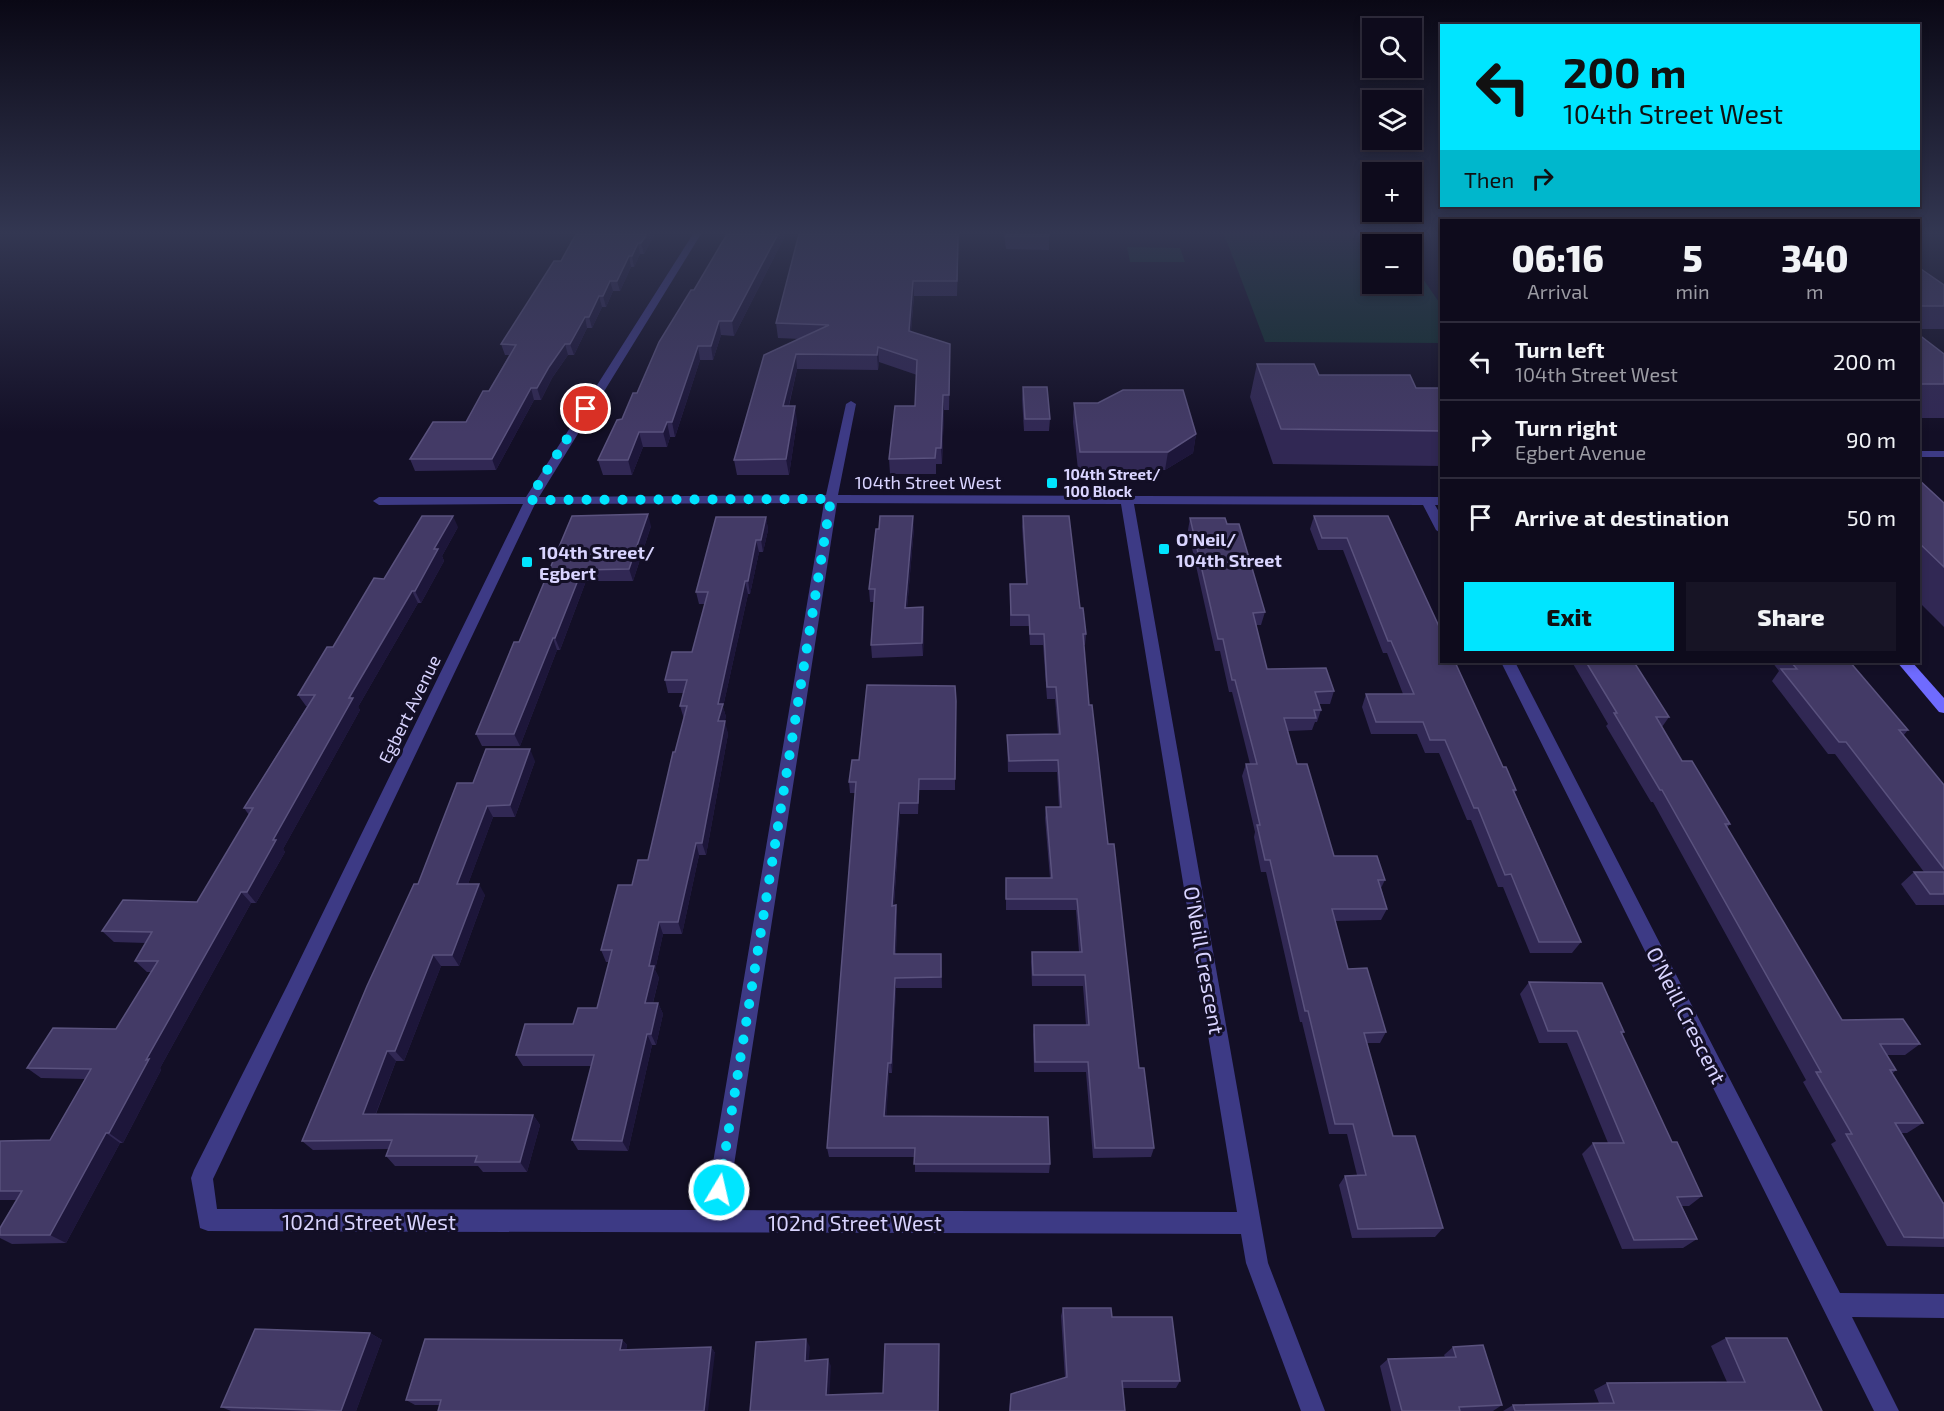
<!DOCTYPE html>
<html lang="en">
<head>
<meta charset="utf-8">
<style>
	body { margin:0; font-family:"Exo 2",sans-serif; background:#171425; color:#f1f3f6; height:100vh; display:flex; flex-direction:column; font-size:22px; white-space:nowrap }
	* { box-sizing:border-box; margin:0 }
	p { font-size:20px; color:#9b9ba3 }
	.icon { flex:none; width:33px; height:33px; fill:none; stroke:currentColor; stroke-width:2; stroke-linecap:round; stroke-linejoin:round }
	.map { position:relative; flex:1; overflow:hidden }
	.side { position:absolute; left:1440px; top:219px; width:480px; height:444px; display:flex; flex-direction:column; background:#0e0b1c; border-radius:0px; box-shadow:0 3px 9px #0003,0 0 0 2px #2e2b3b }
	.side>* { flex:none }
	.hud { position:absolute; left:1440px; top:24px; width:480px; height:183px; border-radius:0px; box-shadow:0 3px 9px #0003,0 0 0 2px #2e2b3b; background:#00e5ff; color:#111; overflow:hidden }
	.controls { position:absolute; left:1362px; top:18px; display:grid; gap:12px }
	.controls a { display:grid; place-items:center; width:60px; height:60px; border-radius:0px; background:#0e0b1c; box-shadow:0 3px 9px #0003,0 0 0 2px #2e2b3b; font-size:30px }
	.pin { position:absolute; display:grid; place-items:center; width:51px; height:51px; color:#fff; margin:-26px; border:3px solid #fff; border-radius:50%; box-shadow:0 2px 6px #0007 }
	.me { position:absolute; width:66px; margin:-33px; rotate:9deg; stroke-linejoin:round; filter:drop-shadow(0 0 4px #0008) }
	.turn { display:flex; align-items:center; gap:21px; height:126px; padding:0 24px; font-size:27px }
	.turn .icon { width:78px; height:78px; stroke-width:2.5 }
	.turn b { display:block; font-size:42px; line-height:51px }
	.then { display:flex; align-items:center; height:57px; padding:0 24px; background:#0003; gap:12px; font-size:22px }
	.eta { display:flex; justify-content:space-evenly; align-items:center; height:102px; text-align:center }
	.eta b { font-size:36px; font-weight:800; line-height:42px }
	.button { display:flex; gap:12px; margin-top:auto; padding:12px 24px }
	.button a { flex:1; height:69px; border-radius:0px; background:#00e5ff; color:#111; font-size:24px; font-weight:800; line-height:69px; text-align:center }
	.button a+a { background:#171425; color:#f1f3f6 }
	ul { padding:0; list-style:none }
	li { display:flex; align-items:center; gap:18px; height:78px; padding:0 24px; border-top:2px solid #2e2b3b }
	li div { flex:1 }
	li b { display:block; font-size:22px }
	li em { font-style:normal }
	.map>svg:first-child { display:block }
	.green { fill:#12302f }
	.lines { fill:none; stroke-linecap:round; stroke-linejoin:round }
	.street { fill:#3d3a85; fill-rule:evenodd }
	.secondary { fill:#6f6bff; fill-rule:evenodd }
	.wall { fill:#312854 }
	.shaded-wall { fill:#1d163a }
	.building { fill:#433a66; stroke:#5a527e; stroke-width:1.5 }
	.route { stroke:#00e5ff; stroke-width:10; stroke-dasharray:0 18 }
	.poi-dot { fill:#00e5ff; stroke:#130f26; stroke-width:2 }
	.labels { text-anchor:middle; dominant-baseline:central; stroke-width:6; stroke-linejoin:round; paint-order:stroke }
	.far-poi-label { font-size:15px; font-weight:bold; fill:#d9d4ff; stroke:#130f26; text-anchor:start }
	.street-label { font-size:18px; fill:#d9d4ff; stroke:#130f26 }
	.poi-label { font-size:18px; font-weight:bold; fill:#d9d4ff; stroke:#130f26; text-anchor:start }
	.near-street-label { font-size:21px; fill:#d9d4ff; stroke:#130f26 }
</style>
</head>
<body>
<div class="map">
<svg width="1944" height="1411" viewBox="0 0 1944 1411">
	<rect width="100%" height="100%" fill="#130f26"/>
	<g class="green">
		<polygon points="1224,234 1391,234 1398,244 1372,244 1372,284 1412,284 1412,263 1441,305 1441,343 1265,342"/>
		<polygon points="1127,247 1180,248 1185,262 1130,262"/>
	</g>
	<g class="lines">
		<g class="street">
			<path d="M 693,234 L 701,234 L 539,497 L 826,495 L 846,404 L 851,401 L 856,404 L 838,495 L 1442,497 L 1442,505 L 1435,505 L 1442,517 L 1442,534 L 1436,530 L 1423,505 L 1134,504 L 1268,1263 L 1325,1411 L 1301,1411 L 1246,1263 L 1241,1234 L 208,1231 L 200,1228 L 191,1178 L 194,1170 L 287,986 L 523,504 L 379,505 L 373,501 L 379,497 L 526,497 ZM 824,503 L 705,1210 L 217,1209 L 213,1179 L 535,504 ZM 837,503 L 1121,504 L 1237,1212 L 727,1210 Z"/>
			<rect x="1918" y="451" width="26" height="6"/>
			<polygon points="1501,662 1515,662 1840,1293 1944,1294 1944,1318 1852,1317 1899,1411 1874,1411"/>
		</g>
		<polygon class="secondary" points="1897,662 1912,662 1944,698 1944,713 1939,712"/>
	</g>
	<g class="wall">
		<polygon points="655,234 644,254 640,254 634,267 631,267 620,291 613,291 606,307 602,307 592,328 587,328 574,355 568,355 552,378 541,400 534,400 496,470 415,471 410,459 466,422 489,391 509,355 505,355 501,344 561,261"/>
		<polygon points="727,234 786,234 734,336 721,335 713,360 700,360 675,437 670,437 667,447 643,447 632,475 603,475 598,460 622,419 694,290"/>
		<polygon points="959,234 957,296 914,296 911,331 950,359 949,410 944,410 942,464 936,464 936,474 890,474 889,459 915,406 917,375 879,362 878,370 797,369 789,406 797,421 789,475 737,475 734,460 800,339 778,338 776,323"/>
		<polygon points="1004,234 1049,234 1049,250 1006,249"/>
		<polygon points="1918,267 1944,285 1944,329 1918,329"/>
		<polygon points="1918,334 1944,354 1944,418 1918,418"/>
		<polygon points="1257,364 1319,375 1416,388 1442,388 1442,466 1273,464 1250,397"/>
		<polygon points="1023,387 1050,419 1049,431 1024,431 1022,399"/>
		<polygon points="1074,403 1196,434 1193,453 1165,470 1078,470 1073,422"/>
		<polygon points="1918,479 1944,503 1944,627 1918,601"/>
		<polygon points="572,516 651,526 633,581 586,581 560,650 557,650 520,746 482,746 476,734 519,642"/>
		<polygon points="1023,516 1080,608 1086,634 1085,645 1084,645 1089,705 1139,1068 1154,1148 1151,1157 1093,1158 1086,1072 1034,1072 1033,1035 1034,1025 1086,1025 1083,986 1032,986 1031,962 1032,952 1079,952 1076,910 1006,910 1006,878 1050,878 1045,818 1046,807 1059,807 1057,772 1008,772 1007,735 1058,734 1055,699 1047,699 1043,645 1030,645 1029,626 1010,626 1010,584 1026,584 1022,527"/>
		<polygon points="1314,516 1388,516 1503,767 1516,790 1515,793 1581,942 1572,953 1530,953 1503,887 1498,887 1471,820 1467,820 1439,753 1425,753 1417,734 1371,734 1362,707 1366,694 1403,694 1387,653 1383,653 1343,550 1318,550 1310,529"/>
		<polygon points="766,517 768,530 763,552 759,552 750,594 748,594 723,707 726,717 724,721 728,734 706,855 699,855 682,934 663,934 655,970 659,978 653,1003 658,1003 663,1014 656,1045 652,1045 628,1151 578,1150 572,1140 591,1066 523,1066 516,1055 573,1024 597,1008 609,962 606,962 601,950 632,885 648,860 684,719 680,706 683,693 668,693 665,680 692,652 705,604 699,604 696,592"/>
		<polygon points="1190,518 1227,524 1265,612 1261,625 1256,625 1267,669 1334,691 1330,704 1319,704 1321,710 1317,722 1315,722 1312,730 1288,731 1297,764 1334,856 1385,880 1381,888 1387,909 1381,920 1335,921 1348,969 1386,1032 1380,1043 1367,1043 1393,1136 1443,1228 1435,1237 1352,1238 1339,1185 1345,1176 1357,1175 1347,1134 1329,1134 1302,1022 1300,1022 1266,872 1261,872 1254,837 1255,832 1242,776 1246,764 1250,764 1232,692 1229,692 1220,651 1215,651 1188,530"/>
		<polygon points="458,527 442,556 444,561 421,603 418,603 358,707 360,710 283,849 285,852 256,903 251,903 160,1068 161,1070 123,1143 120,1143 66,1243 12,1244 0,1238 0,1228 17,1200 0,1200 0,1141 50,1140 85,1079 41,1078 27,1068 116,1029 151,972 147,972 135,961 146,943 114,942 102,931 197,902 249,815 244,808 307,706 306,706 298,695 384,579"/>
		<polygon points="914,528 907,608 924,620 923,656 872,658 871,645 874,602 870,602 869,589"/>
		<polygon points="1572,662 1634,662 1669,717 1662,727 1682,761 1730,824 1727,828 1842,1020 1920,1044 1905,1055 1886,1055 1896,1070 1892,1074 1923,1123 1907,1133 1901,1133 1943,1203 1944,1203 1944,1247 1887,1246 1831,1144 1836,1141 1803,1082 1806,1080 1653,802 1651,802 1606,726 1608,724"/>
		<polygon points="1772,662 1850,662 1908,730 1903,736 1944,785 1944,905 1916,905 1901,884 1914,872 1924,872 1835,754 1828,754 1772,681 1779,671"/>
		<polygon points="955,686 955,790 919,790 918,814 900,814 894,906 896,905 897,916 896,954 941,954 942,988 896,988 892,1073 889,1073 886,1116 1050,1164 1049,1173 915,1172 915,1157 829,1157 827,1148 855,793 850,793 849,782 859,760"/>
		<polygon points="535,761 515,817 493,817 468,884 485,895 459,966 441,966 404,1061 396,1061 376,1114 533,1115 540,1125 527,1172 483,1172 478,1166 395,1166 386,1156 389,1149 313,1150 302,1141 418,884 473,783"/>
		<polygon points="1529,982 1624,1032 1622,1034 1672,1142 1702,1196 1689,1206 1682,1206 1697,1239 1683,1248 1622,1249 1582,1154 1593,1143 1608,1143 1567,1043 1539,1043 1520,994"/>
		<polygon points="1063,1308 1112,1317 1180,1381 1176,1388 1123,1388 1125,1411 1009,1411 1011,1394 1065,1378 1061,1316"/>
		<polygon points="370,1333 382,1340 356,1411 231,1411 221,1407"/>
		<polygon points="1726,1338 1822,1411 1503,1411 1513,1405 1599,1403 1594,1390 1607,1383 1727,1382 1711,1346"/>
		<polygon points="622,1340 627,1345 626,1350 711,1347 715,1353 439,1405 415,1405 406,1400"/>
		<polygon points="1453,1347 1502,1405 1493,1411 1391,1411 1380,1366 1388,1359 1445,1357 1444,1355"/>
	</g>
	<g class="shaded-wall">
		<polygon points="647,234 655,234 644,254 641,243"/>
		<polygon points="778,234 786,234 734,336 732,321"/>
		<polygon points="638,243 640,254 634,267 632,256"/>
		<polygon points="629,256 631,267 620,291 617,281"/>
		<polygon points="610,281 613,291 606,307 603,296"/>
		<polygon points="913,281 914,296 910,345 909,331"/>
		<polygon points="599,296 602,307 592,328 589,317"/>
		<polygon points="585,317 587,328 574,355 570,344"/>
		<polygon points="719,321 721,335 713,360 711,346"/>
		<polygon points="565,344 568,355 552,378 541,400 537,388 549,367"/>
		<polygon points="698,346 700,360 675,437 672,422"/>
		<polygon points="878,347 879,362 878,370 877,355"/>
		<polygon points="796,354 797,369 785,421 783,406"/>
		<polygon points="531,388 534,400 496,470 492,459"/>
		<polygon points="943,395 944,410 942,464 941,448"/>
		<polygon points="795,406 797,421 789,475 786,459"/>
		<polygon points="667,422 670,437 667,447 663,432"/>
		<polygon points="639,432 643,447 632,475 628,460"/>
		<polygon points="1196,434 1193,453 1165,470 1168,452"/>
		<polygon points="648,514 651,526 633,581 629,569"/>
		<polygon points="453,516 458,527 442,556 444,561 421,603 415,591 434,549"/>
		<polygon points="913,516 914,528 906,621 905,608"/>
		<polygon points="766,517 768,530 763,552 761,540"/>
		<polygon points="756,540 759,552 750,594 748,581"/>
		<polygon points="582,570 586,581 560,650 555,638"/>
		<polygon points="745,581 748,594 723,707 726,717 722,734 718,721 718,704"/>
		<polygon points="412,591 418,603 358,707 360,710 283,849 285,852 256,903 247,892 273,840 349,698"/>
		<polygon points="923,607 924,620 923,656 922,643"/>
		<polygon points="553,638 557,650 520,746 514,734"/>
		<polygon points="725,721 728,734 706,855 702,843"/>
		<polygon points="530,749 535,761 515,817 510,805"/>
		<polygon points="899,803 900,814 893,916 892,906"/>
		<polygon points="487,806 493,817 464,895 457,884"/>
		<polygon points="696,843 699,855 682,934 678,922"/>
		<polygon points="479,884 485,895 459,966 452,955"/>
		<polygon points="241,892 251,903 160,1068 161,1070 123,1143 109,1133 146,1060"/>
		<polygon points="896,905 897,916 895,965 894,954"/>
		<polygon points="659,922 663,934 655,970 659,978 650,1014 645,1003 649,966"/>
		<polygon points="433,955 441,966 404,1061 395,1051"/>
		<polygon points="895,978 896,988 892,1073 891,1063"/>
		<polygon points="658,1003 663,1014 656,1045 651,1034"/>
		<polygon points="647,1034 652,1045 628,1151 622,1141"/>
		<polygon points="387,1051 396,1061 372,1123 363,1114"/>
		<polygon points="888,1063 889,1073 886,1125 884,1116"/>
		<polygon points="533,1115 540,1125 527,1172 520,1162"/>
		<polygon points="106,1133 120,1143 66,1243 50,1235"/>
		<polygon points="370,1333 382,1340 356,1411 341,1411"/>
		<polygon points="806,1339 810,1347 808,1368 805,1361"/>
		<polygon points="622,1340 627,1345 625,1356 620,1350"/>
		<polygon points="939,1344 939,1411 938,1411"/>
		<polygon points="711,1347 715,1353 708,1411 704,1411"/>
		<polygon points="828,1359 831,1366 829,1402 826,1395"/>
	</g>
	<g class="building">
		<polygon points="576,234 647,234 641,243 638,243 632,256 629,256 617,281 610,281 603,296 599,296 589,317 585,317 570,344 565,344 549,367 537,388 531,388 492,459 410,459 433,422 466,422 483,391 489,391 516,345 501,344 554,261 561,261"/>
		<polygon points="727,234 778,234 732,321 719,321 711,346 698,346 672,422 667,422 663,432 639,432 628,460 598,460 617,420 622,419 633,393 637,393 659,342 691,290 694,290"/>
		<polygon points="799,234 958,234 957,281 913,281 909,331 950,344 949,395 943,395 941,448 936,448 935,458 889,459 895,406 915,406 917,360 878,347 877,355 796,354 783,406 795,406 786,459 734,460 764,355 829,325 776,323"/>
		<rect x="1006" y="234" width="43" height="2"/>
		<polygon points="1918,267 1944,285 1944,306 1918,306"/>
		<polygon points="1918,334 1944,354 1944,384 1918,384"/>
		<polygon points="1257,364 1314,364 1319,375 1410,375 1416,388 1442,388 1442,431 1281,429"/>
		<polygon points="1023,387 1047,387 1050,419 1025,419"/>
		<polygon points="1123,390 1183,390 1196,434 1168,452 1080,452 1074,403 1098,403"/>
		<polygon points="1918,479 1944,503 1944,567 1918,542"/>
		<polygon points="648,514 629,569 582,570 555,638 553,638 514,734 476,734 514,642 519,642 572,516"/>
		<polygon points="422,516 453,516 434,549 438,549 415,591 412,591 349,698 353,698 273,840 276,840 247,892 241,892 146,1060 149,1059 109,1133 106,1133 50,1235 0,1235 0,1228 22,1191 0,1191 0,1141 50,1140 91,1069 27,1068 53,1028 116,1029 158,961 135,961 152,932 102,931 123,900 197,902 253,808 244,808 315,695 298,695 327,647 333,647 374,578 384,579"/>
		<polygon points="880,516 913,516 905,608 923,607 922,643 871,645 875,589 869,589 876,529 879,529"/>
		<polygon points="1023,516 1069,516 1080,608 1083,608 1086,634 1083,634 1089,705 1092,705 1108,844 1114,844 1139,1068 1144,1068 1154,1148 1095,1148 1088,1062 1035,1062 1034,1025 1089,1025 1085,975 1033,975 1032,952 1082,952 1077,899 1006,899 1006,878 1052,878 1046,807 1061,807 1058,760 1009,761 1007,735 1060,734 1056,687 1047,687 1044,634 1030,634 1029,615 1011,615 1010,584 1027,584"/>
		<polygon points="1314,516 1388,516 1442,633 1442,662 1455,662 1503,767 1506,767 1516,790 1513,790 1581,942 1539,942 1511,874 1505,875 1478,808 1474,808 1445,740 1430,740 1423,722 1376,722 1366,694 1414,694 1391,641 1388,641 1347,538 1322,538"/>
		<polygon points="716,517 766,517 761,540 756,540 748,581 745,581 718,704 723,704 718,721 725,721 702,843 696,843 678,922 659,922 649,966 654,966 645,1003 658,1003 651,1034 647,1034 622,1141 572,1140 594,1055 516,1055 525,1024 573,1024 578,1008 597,1008 612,950 601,950 618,885 632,885 638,860 648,860 673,752 675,752 687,706 680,706 687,680 665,680 672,652 692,652 708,592 696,592"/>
		<polygon points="1190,518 1225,518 1227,524 1239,524 1265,612 1253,613 1267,669 1326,668 1334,691 1315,692 1321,710 1314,710 1316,718 1284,718 1297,764 1307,764 1334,856 1377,856 1385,880 1378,880 1387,909 1332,909 1348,969 1367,968 1386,1032 1364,1033 1393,1136 1415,1136 1443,1228 1358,1229 1345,1176 1366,1175 1353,1124 1335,1124 1308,1011 1305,1011 1270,860 1265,860 1257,825 1260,825 1246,764 1257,764 1235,680 1232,680 1223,639 1218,639"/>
		<polygon points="1586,662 1634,662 1669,717 1656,717 1682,761 1692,761 1730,824 1725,824 1842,1020 1903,1019 1920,1044 1880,1044 1896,1070 1890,1070 1923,1123 1895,1123 1943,1203 1944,1203 1944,1238 1904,1237 1846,1134 1852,1134 1816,1072 1821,1072 1662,790 1660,790 1614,713 1617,713"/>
		<polygon points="1791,662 1850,662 1908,730 1899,730 1944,785 1944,869 1846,742 1839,742 1781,669 1797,669"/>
		<polygon points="867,685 955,686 956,701 955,779 919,779 918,803 899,803 892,906 896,905 894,954 941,954 941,977 895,978 891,1063 888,1063 884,1116 1048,1117 1050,1164 914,1164 915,1148 827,1148 856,782 849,782 852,760 859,760"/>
		<polygon points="486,749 530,749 510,805 487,806 457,884 479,884 452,955 433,955 395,1051 387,1051 363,1114 533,1115 520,1162 475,1162 477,1156 386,1156 392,1140 302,1141 367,986 414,884 418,884 457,783 473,783"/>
		<polygon points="1914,872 1944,872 1944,894 1930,894"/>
		<polygon points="1529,982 1602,983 1624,1032 1621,1032 1672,1142 1677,1142 1702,1196 1677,1197 1697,1239 1634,1240 1593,1143 1624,1143 1577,1031 1548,1031"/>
		<polygon points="1063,1308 1111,1308 1112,1317 1172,1317 1180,1381 1122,1381 1125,1411 1010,1411 1011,1394 1067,1377"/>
		<polygon points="255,1329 370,1333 341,1411 221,1407"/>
		<polygon points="1726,1338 1787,1338 1822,1411 1515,1411 1513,1405 1614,1403 1607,1383 1745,1382"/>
		<polygon points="425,1339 622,1340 620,1350 711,1347 704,1411 438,1411 441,1400 406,1400"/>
		<polygon points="806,1339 805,1361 828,1359 826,1395 883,1393 885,1344 939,1344 938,1411 750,1411 756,1342"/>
		<polygon points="1483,1345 1502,1405 1459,1407 1460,1411 1402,1411 1388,1359 1456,1357 1453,1347"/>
	</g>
	<linearGradient id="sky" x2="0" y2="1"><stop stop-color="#0a0815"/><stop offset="0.54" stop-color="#333752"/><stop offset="1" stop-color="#333752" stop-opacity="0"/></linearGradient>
	<rect width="1944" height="432" fill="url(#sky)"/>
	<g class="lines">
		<polyline class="route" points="586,409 539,483 531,500 831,499 719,1190"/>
	</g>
	<g class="poi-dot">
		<rect x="1046" y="477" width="12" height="12" rx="3"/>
		<rect x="1158" y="543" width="12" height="12" rx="3"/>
		<rect x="521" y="556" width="12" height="12" rx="3"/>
	</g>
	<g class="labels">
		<g class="far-poi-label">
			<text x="1064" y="474">104th Street/<tspan x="1064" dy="17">100 Block</tspan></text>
		</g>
		<g class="street-label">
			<text x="928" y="482">104th Street West</text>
			<text transform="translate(409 709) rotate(-64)">Egbert Avenue</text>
		</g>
		<g class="poi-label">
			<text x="1176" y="539">O'Neil/<tspan x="1176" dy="21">104th Street</tspan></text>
			<text x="539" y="552">104th Street/<tspan x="539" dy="21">Egbert</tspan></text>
		</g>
		<g class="near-street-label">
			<text transform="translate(1205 960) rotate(80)">O'Neill Crescent</text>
			<text transform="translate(1687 1015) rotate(63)">O'Neill Crescent</text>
			<text x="369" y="1221">102nd Street West</text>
			<text x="855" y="1222">102nd Street West</text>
		</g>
	</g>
</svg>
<div class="controls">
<a><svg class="icon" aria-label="search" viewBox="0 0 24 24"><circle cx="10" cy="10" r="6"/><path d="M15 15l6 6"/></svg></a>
<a><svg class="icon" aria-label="layers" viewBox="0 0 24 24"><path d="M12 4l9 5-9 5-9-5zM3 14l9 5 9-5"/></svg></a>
<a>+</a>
<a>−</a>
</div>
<div class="pin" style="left:586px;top:409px;background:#d93025"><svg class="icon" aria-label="arrive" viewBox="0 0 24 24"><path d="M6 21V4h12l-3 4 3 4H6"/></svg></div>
<svg class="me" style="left:719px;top:1190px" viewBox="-20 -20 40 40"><circle r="17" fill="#00e5ff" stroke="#fff" stroke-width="3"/><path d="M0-11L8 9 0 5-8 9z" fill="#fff"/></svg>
<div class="hud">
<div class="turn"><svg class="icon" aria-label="left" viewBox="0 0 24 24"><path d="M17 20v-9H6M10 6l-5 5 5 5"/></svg><div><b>200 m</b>104th Street West</div></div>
<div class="then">Then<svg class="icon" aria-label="right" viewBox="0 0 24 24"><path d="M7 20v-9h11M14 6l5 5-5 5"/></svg></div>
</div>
<section class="side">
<div class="eta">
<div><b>06:16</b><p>Arrival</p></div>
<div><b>5</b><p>min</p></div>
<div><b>340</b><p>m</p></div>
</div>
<ul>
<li><svg class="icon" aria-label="left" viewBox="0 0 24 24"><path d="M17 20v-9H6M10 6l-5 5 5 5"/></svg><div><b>Turn left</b><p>104th Street West</p></div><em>200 m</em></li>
<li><svg class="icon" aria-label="right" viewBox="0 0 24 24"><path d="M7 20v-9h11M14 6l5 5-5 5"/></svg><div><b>Turn right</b><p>Egbert Avenue</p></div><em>90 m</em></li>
<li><svg class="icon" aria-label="arrive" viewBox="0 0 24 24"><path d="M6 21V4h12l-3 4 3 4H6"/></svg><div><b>Arrive at destination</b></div><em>50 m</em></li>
</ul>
<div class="button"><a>Exit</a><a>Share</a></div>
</section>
</div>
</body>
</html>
